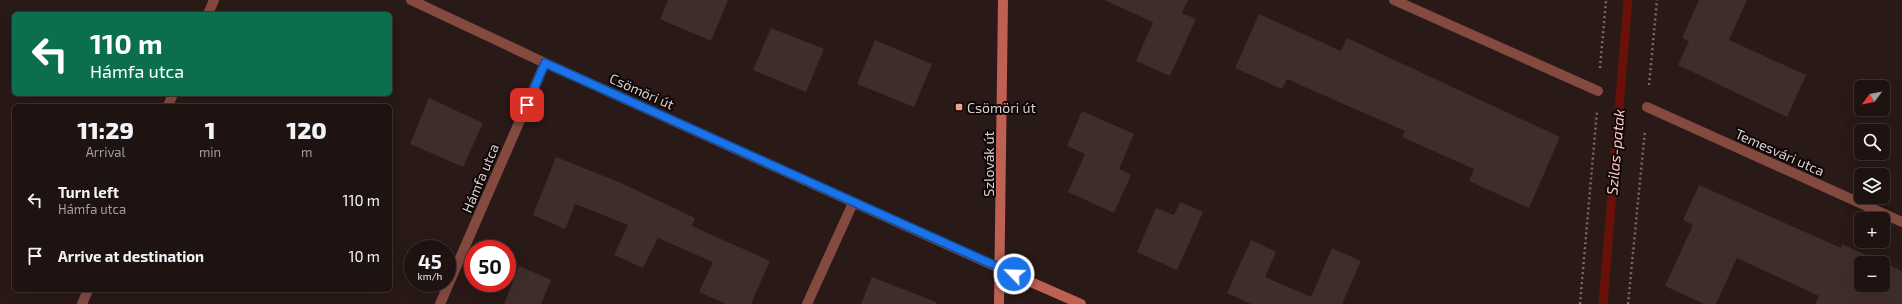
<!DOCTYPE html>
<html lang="en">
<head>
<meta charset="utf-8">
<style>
	body { margin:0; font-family:"Exo 2",sans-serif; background:#2c201f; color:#f1f3f6; height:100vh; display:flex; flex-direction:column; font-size:15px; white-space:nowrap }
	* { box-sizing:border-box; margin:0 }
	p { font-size:13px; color:#a19e9f }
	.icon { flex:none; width:22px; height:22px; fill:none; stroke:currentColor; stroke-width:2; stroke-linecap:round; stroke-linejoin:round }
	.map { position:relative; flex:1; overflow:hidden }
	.sheet { position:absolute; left:12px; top:104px; width:380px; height:188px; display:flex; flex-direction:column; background:#1f1311; border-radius:6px; box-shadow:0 4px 16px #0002,0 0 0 1px #3c3231 }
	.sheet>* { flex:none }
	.banner { position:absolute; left:12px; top:12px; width:380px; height:84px; border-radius:6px; box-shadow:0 4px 16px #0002,0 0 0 1px #3c3231; background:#0b6e4f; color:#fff; overflow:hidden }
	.needle { width:26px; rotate:238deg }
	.fabs { position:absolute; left:1854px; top:80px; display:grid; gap:8px }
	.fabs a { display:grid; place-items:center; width:36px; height:36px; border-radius:6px; background:#1f1311; box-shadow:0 4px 16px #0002,0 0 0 1px #3c3231; font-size:20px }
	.speed { position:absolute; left:404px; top:240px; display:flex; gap:8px; font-size:20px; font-weight:700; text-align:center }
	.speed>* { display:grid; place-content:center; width:52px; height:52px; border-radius:50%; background:#1f1311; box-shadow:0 4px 16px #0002,0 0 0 1px #3c3231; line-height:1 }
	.speed small { font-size:10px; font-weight:400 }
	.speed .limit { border:6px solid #d22; background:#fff; color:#111 }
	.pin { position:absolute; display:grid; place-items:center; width:34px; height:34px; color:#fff; margin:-17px; border-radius:8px; box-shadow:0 2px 6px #0006 }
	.me { position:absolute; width:44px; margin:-22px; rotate:294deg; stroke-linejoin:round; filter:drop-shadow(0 0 3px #0008) }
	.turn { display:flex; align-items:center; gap:14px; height:84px; padding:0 12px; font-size:18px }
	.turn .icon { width:52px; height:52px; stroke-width:2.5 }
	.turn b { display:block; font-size:28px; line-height:34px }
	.eta { display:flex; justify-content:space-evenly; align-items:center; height:68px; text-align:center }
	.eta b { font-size:24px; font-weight:800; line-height:28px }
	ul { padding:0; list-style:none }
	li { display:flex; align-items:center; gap:12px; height:56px; padding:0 12px }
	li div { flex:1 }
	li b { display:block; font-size:15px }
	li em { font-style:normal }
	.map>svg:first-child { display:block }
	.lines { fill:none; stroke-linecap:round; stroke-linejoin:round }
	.stream { stroke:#671108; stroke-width:9 }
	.building { fill:#3f2d2a; fill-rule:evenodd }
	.path { stroke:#796b69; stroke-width:2.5; stroke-dasharray:2 3; stroke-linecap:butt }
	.street { stroke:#844a40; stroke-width:10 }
	.secondary { stroke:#be6052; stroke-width:10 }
	.route-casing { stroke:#114b97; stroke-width:10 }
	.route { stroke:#1a73e8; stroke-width:7 }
	.poi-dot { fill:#f59d8e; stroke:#0d0606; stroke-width:1.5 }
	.labels { text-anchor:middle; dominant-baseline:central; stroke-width:4; stroke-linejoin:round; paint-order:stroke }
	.street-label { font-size:14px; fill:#dcd0ce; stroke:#0d0606 }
	.poi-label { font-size:14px; fill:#dcd0ce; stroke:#0d0606; text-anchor:start }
	.water-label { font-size:15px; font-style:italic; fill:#ffcbc2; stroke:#0d0606 }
</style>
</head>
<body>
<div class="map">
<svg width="1902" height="304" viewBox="0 0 1902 304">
	<rect width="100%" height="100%" fill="#291917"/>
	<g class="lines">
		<polyline class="stream" points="1603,304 1628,0"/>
	</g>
	<g class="building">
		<polygon points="668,0 728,0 711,41 660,19"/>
		<polygon points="1104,0 1188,0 1182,13 1196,19 1170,76 1136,61 1153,22"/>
		<polygon points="1699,0 1747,0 1729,40 1806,75 1787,117 1678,65 1689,41 1682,38"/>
		<polygon points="1259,14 1341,51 1347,38 1560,137 1529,208 1469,181 1474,169 1402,137 1405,131 1287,79 1282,89 1235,68"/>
		<polygon points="771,28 824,49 806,92 753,70"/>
		<polygon points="875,40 932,64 914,107 857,84"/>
		<polygon points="429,98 483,123 463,167 410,144"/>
		<polygon points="1082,111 1134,134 1119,169 1131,175 1114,213 1068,192 1085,154 1067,146"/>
		<polygon points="556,157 621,183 695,218 692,226 770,261 751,304 726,304 699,292 713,262 658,238 643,268 614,255 628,225 575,204 565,229 533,215"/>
		<path d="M 1699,185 L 1841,248 L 1842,244 L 1902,271 L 1902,304 L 1815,304 L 1819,296 L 1737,258 L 1716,304 L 1704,304 L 1665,286 L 1693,225 L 1683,220 ZM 1861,263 L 1883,263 L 1883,285 L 1861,285 Z"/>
		<polygon points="1180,202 1203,212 1177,270 1137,252 1156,208 1174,215"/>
		<polygon points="1251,240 1276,252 1265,277 1311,297 1332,248 1361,261 1342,304 1251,304 1227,293"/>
		<polygon points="519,266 551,280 541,304 504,304"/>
		<polygon points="872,277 936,302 936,304 861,304"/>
	</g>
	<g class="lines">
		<g class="path">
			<polyline points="1600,68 1606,0"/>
			<polyline points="1649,85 1657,0"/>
			<polyline points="1580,304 1597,111"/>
			<polyline points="1628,304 1645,130"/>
		</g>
		<g class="street">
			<polyline points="411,0 545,63 1001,269"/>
			<polyline points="1394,0 1598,91"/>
			<polyline points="208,14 214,0"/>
			<polyline points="168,106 173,94"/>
			<polyline points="1647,107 1902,222"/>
			<polyline points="82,304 88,290"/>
			<polyline points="440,304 545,63"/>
			<polyline points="807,304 853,203"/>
		</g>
		<g class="secondary">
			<polyline points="1001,269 1081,304"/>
			<polyline points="999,304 1003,0"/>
		</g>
	</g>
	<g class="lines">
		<g class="route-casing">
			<polyline id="route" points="527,105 545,63 1014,274"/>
		</g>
		<use href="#route" class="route"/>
	</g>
	<rect class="poi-dot" x="955" y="103" width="8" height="8" rx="2"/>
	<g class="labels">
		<g class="street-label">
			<text transform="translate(642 91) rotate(24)">Csömöri út</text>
			<text transform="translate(1780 152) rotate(24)">Temesvári utca</text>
			<text transform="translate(988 164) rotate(-90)">Szlovák út</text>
			<text transform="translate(480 178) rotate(-67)">Hámfa utca</text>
		</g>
		<g class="poi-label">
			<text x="967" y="107">Csömöri út</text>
		</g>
		<g class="water-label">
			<text transform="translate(1615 152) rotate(-85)">Szilas-patak</text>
		</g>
	</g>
</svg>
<div class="fabs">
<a><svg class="needle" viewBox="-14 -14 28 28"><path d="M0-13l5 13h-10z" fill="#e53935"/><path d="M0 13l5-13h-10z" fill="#a19e9f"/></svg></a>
<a><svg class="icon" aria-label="search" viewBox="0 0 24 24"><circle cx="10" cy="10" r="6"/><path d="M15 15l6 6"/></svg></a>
<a><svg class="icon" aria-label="layers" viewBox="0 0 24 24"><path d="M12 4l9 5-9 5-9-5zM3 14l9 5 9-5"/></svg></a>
<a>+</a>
<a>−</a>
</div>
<div class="speed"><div>45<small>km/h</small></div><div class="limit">50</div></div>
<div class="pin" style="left:527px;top:105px;background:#d93025"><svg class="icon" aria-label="arrive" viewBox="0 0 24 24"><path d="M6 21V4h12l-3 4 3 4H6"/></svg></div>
<svg class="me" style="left:1014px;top:274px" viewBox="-20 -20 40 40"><circle r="17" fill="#1a73e8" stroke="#fff" stroke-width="3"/><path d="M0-11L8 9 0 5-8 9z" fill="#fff"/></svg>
<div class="banner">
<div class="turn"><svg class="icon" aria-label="left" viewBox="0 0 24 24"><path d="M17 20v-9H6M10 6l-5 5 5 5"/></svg><div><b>110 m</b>Hámfa utca</div></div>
</div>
<section class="sheet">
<div class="eta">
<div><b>11:29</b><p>Arrival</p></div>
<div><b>1</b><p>min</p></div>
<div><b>120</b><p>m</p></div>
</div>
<ul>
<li><svg class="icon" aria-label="left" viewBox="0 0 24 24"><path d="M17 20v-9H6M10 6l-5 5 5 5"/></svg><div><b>Turn left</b><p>Hámfa utca</p></div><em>110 m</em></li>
<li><svg class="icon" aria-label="arrive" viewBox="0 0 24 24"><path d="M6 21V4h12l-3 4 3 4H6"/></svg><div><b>Arrive at destination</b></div><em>10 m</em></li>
</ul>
</section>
</div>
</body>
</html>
